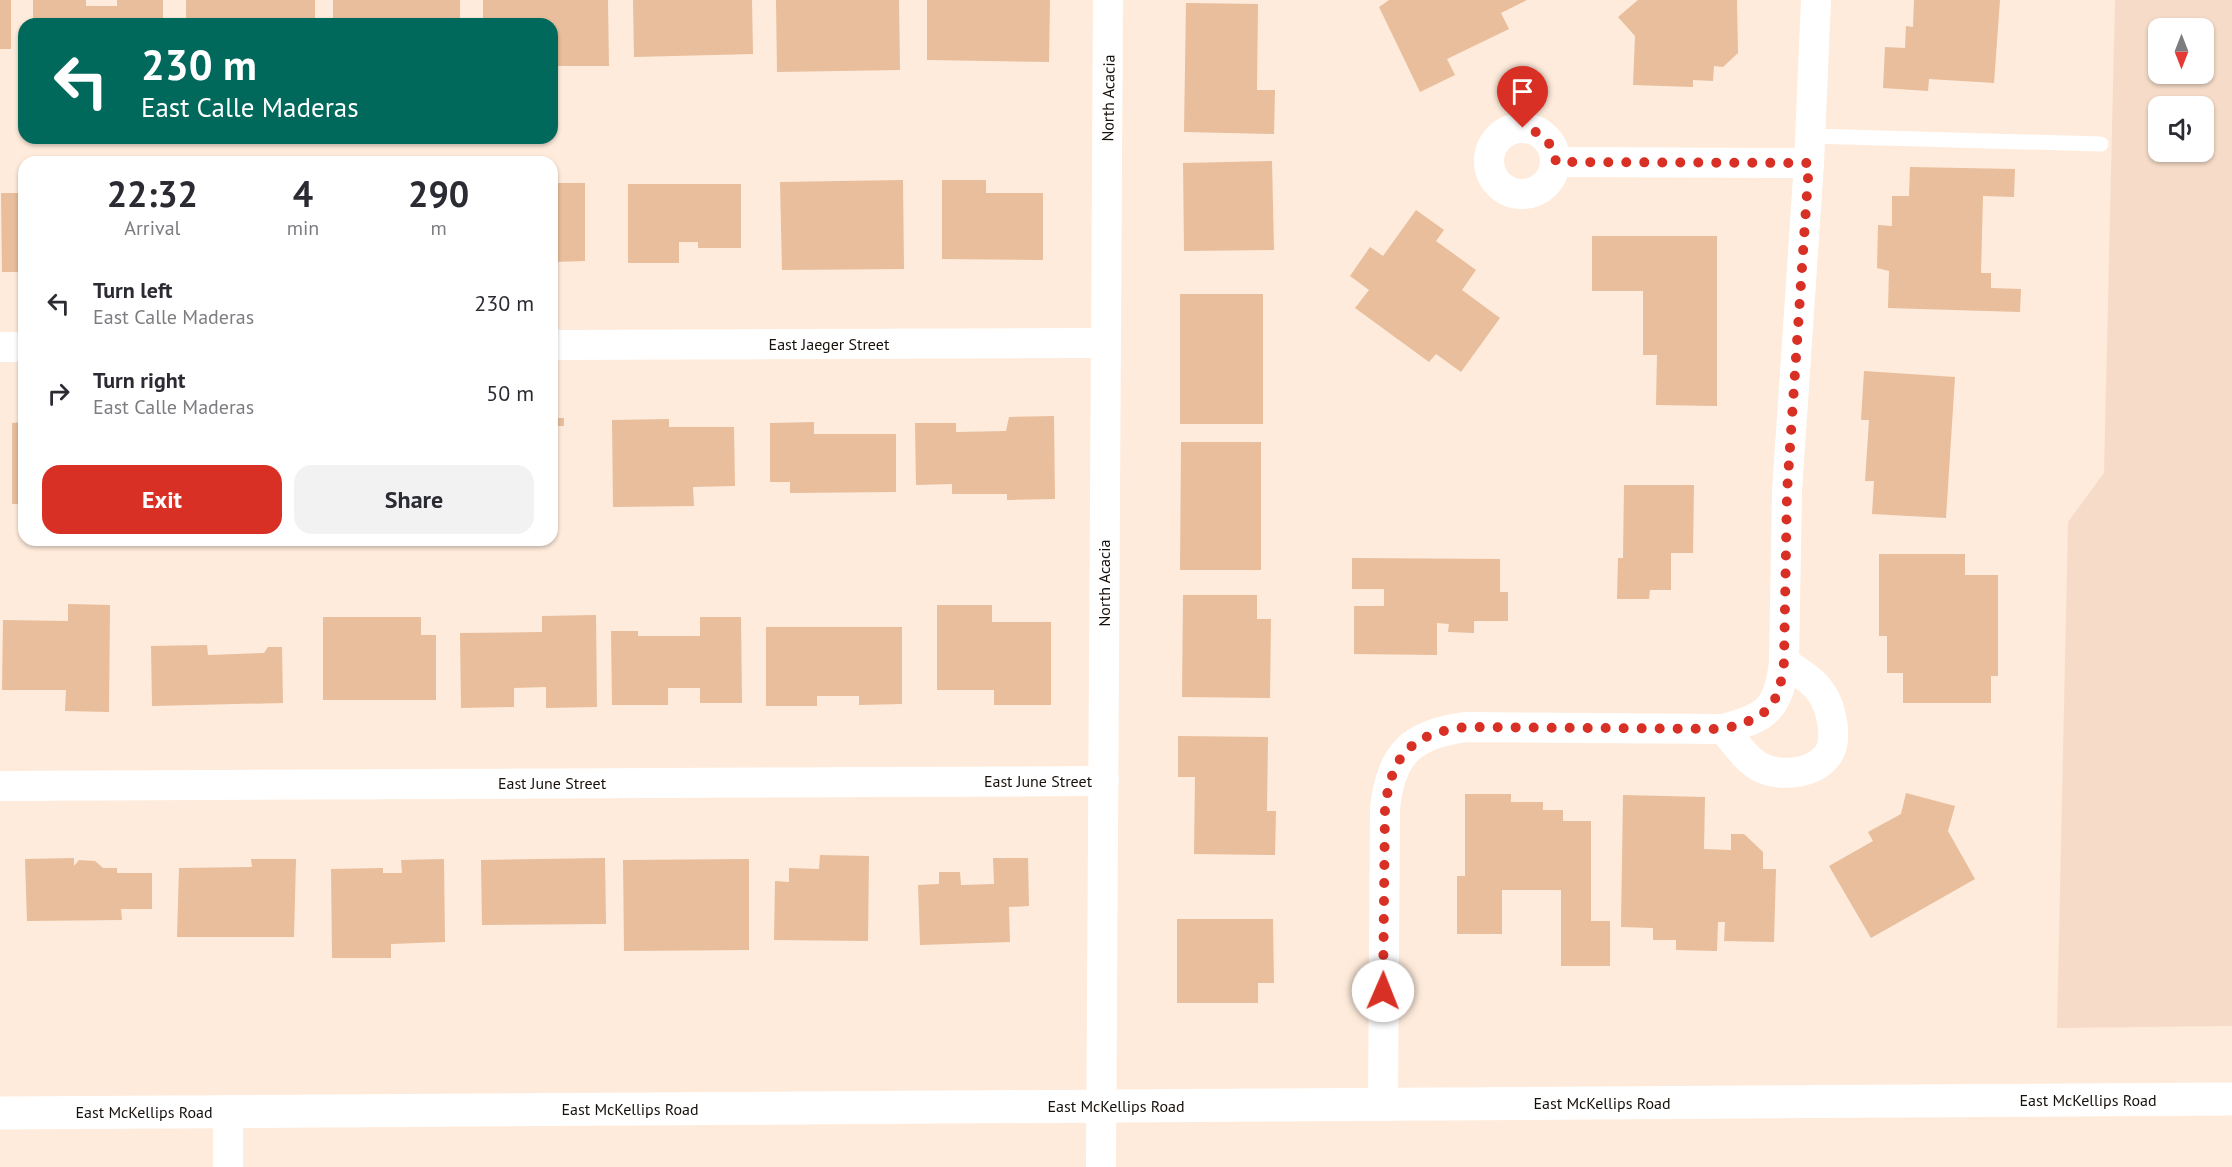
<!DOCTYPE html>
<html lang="en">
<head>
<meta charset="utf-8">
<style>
	body { margin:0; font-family:"PT Sans",sans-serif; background:#f2f2f3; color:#2b2b33; height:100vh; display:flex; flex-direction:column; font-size:22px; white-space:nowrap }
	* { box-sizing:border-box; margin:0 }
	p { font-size:20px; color:#7c7c81 }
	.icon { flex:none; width:33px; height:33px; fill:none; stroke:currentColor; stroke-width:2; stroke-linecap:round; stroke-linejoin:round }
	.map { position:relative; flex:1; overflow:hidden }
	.details { position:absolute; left:18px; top:156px; width:540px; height:390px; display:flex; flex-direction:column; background:#fff; border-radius:18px; box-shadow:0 2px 4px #0004 }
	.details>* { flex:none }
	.banner { position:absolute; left:18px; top:18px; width:540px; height:126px; border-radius:18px; box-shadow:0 2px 4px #0004; background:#00695c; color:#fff; overflow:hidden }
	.needle { width:39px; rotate:180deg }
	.tools { position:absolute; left:2148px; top:18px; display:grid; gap:12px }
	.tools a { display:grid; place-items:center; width:66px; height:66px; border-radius:12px; background:#fff; box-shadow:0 2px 4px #0004; font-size:30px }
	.pin { position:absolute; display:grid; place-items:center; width:51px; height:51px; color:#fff; margin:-62px -26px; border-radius:50% 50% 50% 0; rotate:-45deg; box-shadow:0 0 6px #0007 }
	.pin .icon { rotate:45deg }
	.me { position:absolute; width:66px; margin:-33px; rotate:1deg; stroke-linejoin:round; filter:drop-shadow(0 0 4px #0008) }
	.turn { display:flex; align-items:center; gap:21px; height:126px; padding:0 24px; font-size:27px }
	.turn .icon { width:78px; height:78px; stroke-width:2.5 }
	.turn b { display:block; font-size:42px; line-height:51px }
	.eta { display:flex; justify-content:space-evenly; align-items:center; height:102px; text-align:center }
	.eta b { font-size:36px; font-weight:700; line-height:42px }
	.primary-button { display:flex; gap:12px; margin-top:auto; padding:12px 24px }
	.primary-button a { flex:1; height:69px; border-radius:18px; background:#d93025; color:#fff; font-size:24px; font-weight:700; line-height:69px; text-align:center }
	.primary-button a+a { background:#f2f2f3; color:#2b2b33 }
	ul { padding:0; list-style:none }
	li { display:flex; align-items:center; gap:18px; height:90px; padding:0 24px }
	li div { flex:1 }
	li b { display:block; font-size:22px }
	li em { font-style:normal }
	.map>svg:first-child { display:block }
	.built { fill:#f6dcc8; fill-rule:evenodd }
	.building { fill:#e8be9c }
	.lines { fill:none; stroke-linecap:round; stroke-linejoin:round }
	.service { stroke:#fff; stroke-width:15 }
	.minor { stroke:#fff; stroke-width:30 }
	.primary { stroke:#fff; stroke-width:33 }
	.route { stroke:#d93025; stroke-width:10; stroke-dasharray:0 18 }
	.labels { text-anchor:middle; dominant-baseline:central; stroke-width:4.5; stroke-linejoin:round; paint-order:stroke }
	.street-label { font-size:16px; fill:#17100b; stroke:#fff }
</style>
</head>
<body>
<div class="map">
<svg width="2232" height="1167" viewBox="0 0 2232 1167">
	<rect width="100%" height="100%" fill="#feebdb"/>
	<path class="built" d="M 2115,0 L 2232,0 L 2232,1026 L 2057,1028 L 2068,522 L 2104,473 ZM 2158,28 L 2204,28 L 2204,74 L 2158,74 ZM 2158,106 L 2204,106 L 2204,152 L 2158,152 Z"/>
	<g class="building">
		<rect x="0" y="0" width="11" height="49"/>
		<polygon points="33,0 86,0 86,6 117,6 117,0 163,0 163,24 33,24"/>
		<rect x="186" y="0" width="129" height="24"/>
		<rect x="333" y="0" width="127" height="24"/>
		<polygon points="483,0 608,0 609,66 552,66 552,24 483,24"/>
		<polygon points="633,0 752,0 753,54 634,57"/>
		<polygon points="776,0 899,0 900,70 777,72"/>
		<polygon points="927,0 1050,0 1049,62 927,60"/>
		<polygon points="1389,0 1527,0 1501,13 1509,29 1447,59 1455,75 1420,92 1379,7"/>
		<polygon points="1638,0 1737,0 1738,53 1723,67 1714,66 1713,81 1693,80 1693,87 1633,85 1635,36 1618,17"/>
		<polygon points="1914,0 2000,0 1994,83 1929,79 1928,91 1883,88 1885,47 1905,48 1906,26 1913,27"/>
		<polygon points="1186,3 1258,4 1257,90 1275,90 1274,134 1184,132"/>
		<rect x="187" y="157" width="67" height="5"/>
		<polygon points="1272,161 1274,250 1184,251 1183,163"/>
		<polygon points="1910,167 2015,169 2014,197 1983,196 1981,273 1991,273 1991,288 2021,289 2020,312 1888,308 1889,271 1877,268 1878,225 1892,226 1892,196 1909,196"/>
		<polygon points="903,180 904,269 782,270 780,182"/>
		<polygon points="942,180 986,180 986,193 1043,193 1043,260 942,259"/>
		<polygon points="552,183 585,183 585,261 552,262"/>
		<polygon points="628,184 741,184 741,248 698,248 698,242 679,242 679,263 628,263"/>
		<polygon points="1,193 24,193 24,272 2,272"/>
		<polygon points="1416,210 1444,230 1436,241 1476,270 1462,290 1500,318 1461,372 1436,354 1429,362 1355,308 1369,290 1350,276 1370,247 1383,256"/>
		<polygon points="1592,236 1717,236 1717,406 1656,405 1657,355 1643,355 1643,291 1592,291"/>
		<rect x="1180" y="294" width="83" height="130"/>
		<polygon points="1864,371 1955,377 1946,518 1872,514 1874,481 1865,481 1869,420 1861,420"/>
		<polygon points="1054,416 1055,499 1007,500 1007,494 952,494 952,484 916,485 915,423 956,423 956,432 1006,431 1009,417"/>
		<polygon points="552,418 564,418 564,426 555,426 556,498 552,498"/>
		<polygon points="669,419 669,427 734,427 735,486 693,487 694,506 613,507 612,420"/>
		<polygon points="24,422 24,504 12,504 12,423"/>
		<polygon points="814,422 814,434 896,434 896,492 790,493 790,482 770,482 770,423"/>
		<polygon points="1181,442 1261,442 1261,570 1180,570"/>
		<polygon points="1624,485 1694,485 1693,553 1671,553 1671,590 1650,590 1649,599 1617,599 1618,558 1623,558"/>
		<polygon points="1879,554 1965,554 1965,575 1998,575 1998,676 1991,676 1991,703 1903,703 1903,673 1887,673 1887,636 1879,636"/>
		<polygon points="1352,558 1500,559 1500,592 1508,592 1508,621 1474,621 1474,633 1448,632 1449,624 1437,623 1437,655 1354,654 1354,606 1384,606 1384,589 1352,589"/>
		<polygon points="1183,595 1257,595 1257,619 1271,619 1270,698 1182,697"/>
		<polygon points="68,604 110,605 109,712 65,711 66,690 2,690 3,620 68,621"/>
		<polygon points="937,605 992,605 992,622 1051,622 1051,705 994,705 994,690 937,690"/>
		<polygon points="596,615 597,707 546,708 546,687 514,688 514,707 461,708 460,633 542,632 542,616"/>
		<polygon points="323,617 421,617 421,635 436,635 436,700 323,700"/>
		<polygon points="700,617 741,617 742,703 700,703 700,688 668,688 668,705 612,705 611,631 638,631 638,636 700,636"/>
		<polygon points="766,627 902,627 902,704 859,705 859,696 817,696 817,706 766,706"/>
		<polygon points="207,645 208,655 264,653 268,647 282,647 283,703 152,706 151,646"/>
		<polygon points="1178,736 1268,737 1267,811 1276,811 1275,855 1194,854 1195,777 1178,777"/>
		<polygon points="1906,793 1955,806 1948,831 1975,879 1871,938 1829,866 1873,841 1868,832 1901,814"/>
		<polygon points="1465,794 1511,794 1511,802 1543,802 1543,810 1563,810 1563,821 1591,821 1591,921 1610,921 1610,966 1561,966 1561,890 1502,890 1502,934 1457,934 1457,876 1465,876"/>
		<polygon points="1623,795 1705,797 1704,849 1731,850 1731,834 1744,834 1763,852 1763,869 1776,869 1774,942 1724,941 1725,922 1718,922 1717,951 1676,950 1676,940 1653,940 1653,928 1621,927"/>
		<polygon points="820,855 869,856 868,941 774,940 775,881 789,882 789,868 819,869"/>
		<polygon points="74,858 74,866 79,860 95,861 103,868 117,868 117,873 152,873 152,909 121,909 122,920 27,921 25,859"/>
		<polygon points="605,858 606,924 482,925 481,860"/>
		<polygon points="993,858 1028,858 1029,906 1009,907 1010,942 920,945 918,885 939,884 939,872 960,872 961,885 994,884"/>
		<polygon points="251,859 296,859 294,937 177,937 179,868 252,867"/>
		<polygon points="444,859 445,942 391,944 391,958 332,958 331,869 383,868 383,873 402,873 401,860"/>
		<polygon points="749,859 749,950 624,951 623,860"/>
		<polygon points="1177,919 1273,919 1274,983 1258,983 1258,1003 1177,1003"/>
	</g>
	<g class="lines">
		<polyline class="service" points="1810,136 2101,144"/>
		<g class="minor">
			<circle cx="1522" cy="161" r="33"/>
			<polyline points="1556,162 1809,163"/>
			<polyline points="552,345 1105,343"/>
			<polyline points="0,347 24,347"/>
			<path d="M 1723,729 C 1733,740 1745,758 1758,766 C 1778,777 1811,775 1826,757 C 1840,742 1831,705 1820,691 C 1813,680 1795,670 1784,662"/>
			<polyline points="0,786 1104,781"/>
			<path d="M 1383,1104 L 1385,808 C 1391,753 1412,734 1466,727 L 1723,729 C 1767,718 1779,708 1784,662 L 1787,491 L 1809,163 L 1816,0"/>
			<polyline points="228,1111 228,1167"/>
			<polyline points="1101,1167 1108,0"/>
		</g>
		<polyline class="primary" points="0,1113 2232,1099"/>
	</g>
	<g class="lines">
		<path class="route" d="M 1383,991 L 1385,808 C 1392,753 1412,734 1466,727 L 1723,729 C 1767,718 1779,708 1784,662 L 1787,492 L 1809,163 L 1556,162 C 1552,142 1543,132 1523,128"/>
	</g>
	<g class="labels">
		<g class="street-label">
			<text transform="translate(1108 98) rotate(-89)">North Acacia</text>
			<text x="829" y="344">East Jaeger Street</text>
			<text transform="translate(1104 583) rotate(-90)">North Acacia</text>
			<text x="1038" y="781">East June Street</text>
			<text x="552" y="783">East June Street</text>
			<text x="2088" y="1100">East McKellips Road</text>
			<text x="1602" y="1103">East McKellips Road</text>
			<text x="1116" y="1106">East McKellips Road</text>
			<text x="630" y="1109">East McKellips Road</text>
			<text x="144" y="1112">East McKellips Road</text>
		</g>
	</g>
</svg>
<div class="tools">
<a><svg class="needle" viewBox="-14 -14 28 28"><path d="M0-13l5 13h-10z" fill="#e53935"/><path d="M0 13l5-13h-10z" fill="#7c7c81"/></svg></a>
<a><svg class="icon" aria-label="sound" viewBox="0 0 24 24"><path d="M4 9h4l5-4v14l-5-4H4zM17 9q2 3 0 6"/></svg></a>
</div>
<div class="pin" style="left:1523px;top:128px;background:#d93025"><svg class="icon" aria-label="arrive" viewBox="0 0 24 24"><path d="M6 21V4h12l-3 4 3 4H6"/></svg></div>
<svg class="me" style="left:1383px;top:991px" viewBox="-20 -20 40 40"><circle r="19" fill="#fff"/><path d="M0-13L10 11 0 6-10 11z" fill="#d93025"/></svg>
<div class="banner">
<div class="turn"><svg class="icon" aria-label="left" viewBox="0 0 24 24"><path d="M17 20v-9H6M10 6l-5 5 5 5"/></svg><div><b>230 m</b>East Calle Maderas</div></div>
</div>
<section class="details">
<div class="eta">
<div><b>22:32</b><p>Arrival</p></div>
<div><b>4</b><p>min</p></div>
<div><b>290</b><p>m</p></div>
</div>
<ul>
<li><svg class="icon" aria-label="left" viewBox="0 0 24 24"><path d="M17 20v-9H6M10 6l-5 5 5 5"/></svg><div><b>Turn left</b><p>East Calle Maderas</p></div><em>230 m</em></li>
<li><svg class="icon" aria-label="right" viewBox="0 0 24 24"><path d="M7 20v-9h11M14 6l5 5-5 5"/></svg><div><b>Turn right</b><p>East Calle Maderas</p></div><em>50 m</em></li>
</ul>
<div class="primary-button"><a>Exit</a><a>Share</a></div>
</section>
</div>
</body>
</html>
